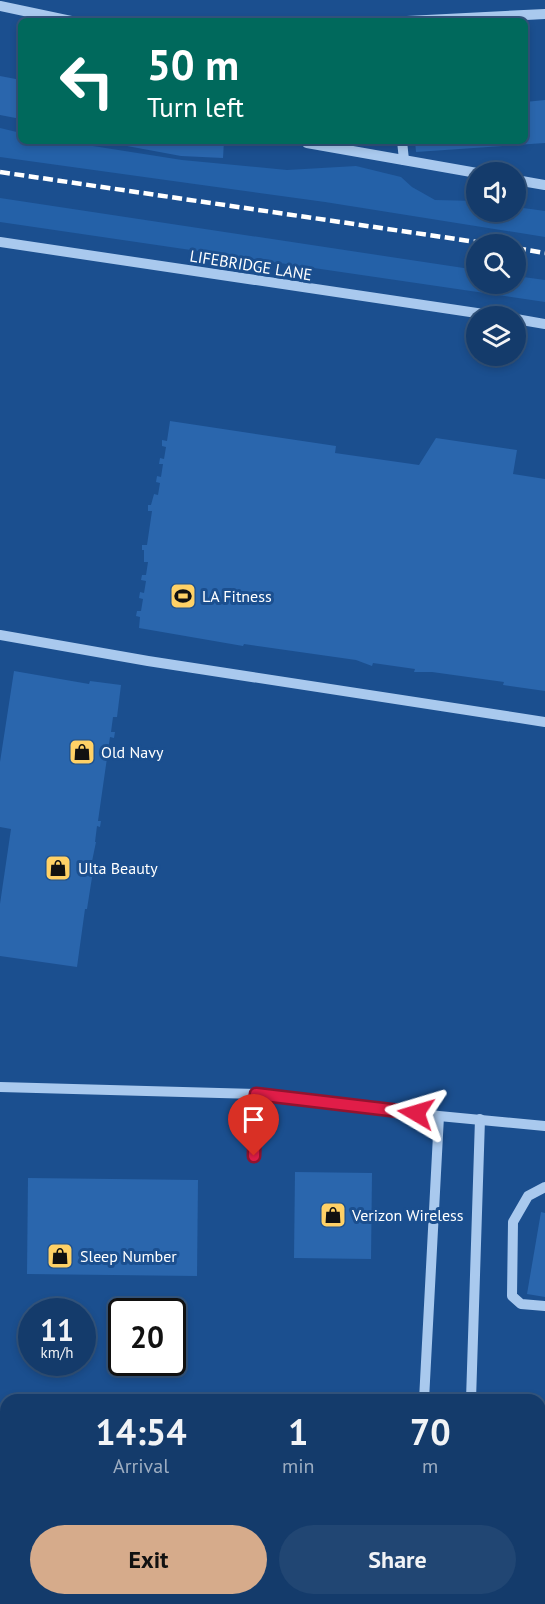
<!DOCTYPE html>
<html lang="en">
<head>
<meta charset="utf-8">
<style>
	body { margin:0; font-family:"PT Sans",sans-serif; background:#214673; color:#f1f3f6; height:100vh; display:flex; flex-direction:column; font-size:22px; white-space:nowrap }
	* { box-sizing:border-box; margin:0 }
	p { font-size:20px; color:#9dadc1 }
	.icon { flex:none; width:33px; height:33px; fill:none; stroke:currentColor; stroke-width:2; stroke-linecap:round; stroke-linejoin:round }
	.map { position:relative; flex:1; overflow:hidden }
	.sheet { position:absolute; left:0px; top:1394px; width:546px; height:212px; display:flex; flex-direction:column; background:#143b6b; border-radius:18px 18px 0 0; box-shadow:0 3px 9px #0003,0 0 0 2px #33557e }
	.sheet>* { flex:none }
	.banner { position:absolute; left:18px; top:18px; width:510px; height:126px; border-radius:9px; box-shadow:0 3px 9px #0003,0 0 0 2px #33557e; background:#00695c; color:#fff; overflow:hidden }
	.fabs { position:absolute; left:466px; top:162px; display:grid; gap:12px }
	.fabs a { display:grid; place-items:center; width:60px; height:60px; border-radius:50%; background:#143b6b; box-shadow:0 3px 9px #0003,0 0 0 2px #33557e; font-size:30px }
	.speed { position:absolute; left:18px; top:1298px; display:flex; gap:12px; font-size:30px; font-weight:700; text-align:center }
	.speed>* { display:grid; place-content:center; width:78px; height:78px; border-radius:50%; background:#143b6b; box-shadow:0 3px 9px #0003,0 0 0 2px #33557e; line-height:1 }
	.speed small { font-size:15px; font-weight:400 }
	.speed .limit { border:3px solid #111; border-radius:9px; background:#fff; color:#111 }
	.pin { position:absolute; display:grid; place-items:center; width:51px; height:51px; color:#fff; margin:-62px -26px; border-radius:50% 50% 50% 0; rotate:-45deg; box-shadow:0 0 6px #0007 }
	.pin .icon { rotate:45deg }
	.me { position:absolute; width:66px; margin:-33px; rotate:277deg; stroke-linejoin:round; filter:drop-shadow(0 0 4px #0008) }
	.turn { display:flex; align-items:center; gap:21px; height:126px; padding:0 30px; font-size:27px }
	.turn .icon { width:78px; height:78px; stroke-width:2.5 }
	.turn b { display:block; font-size:42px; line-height:51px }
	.eta { display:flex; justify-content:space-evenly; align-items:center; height:102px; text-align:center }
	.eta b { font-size:36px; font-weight:700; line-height:42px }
	.primary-button { display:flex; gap:12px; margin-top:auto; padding:12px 30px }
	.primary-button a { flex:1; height:69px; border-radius:36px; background:#d6ab8b; color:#111; font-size:24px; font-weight:700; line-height:69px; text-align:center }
	.primary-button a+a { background:#214673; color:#f1f3f6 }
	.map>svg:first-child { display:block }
	.green { fill:#2461a8 }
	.building { fill:#2a66ad }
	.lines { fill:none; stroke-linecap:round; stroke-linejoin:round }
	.minor { stroke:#a9c9ee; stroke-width:10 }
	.major { stroke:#f0f6ff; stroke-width:15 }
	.rail { stroke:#fff; stroke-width:4.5; stroke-dasharray:10 4.5; stroke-linecap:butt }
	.route-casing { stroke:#92132f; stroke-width:15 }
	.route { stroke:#e11d48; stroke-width:10 }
	.labels { text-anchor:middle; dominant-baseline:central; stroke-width:6; stroke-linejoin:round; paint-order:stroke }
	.street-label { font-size:16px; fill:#fff; stroke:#1b4f8f }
	.poi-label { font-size:16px; fill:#fff; stroke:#1b4f8f; text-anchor:start }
</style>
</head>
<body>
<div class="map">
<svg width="545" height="1604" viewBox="0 0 545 1604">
	<rect width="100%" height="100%" fill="#1b4f8f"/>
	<g class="green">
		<polygon points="0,128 21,133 21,141 61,141 182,160 287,170 356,166 401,177 412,187 435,200 477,201 477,212 516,212 516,207 545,211 545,237 325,202 0,157"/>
		<polygon points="0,198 477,270 477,284 516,284 516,276 545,280 545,302 0,222"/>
	</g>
	<g class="building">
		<polygon points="0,76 21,80 21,119 0,115"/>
		<polygon points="545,100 545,143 416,152 415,141 525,141 525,102"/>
		<polygon points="100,141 224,141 223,158 181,156"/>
		<polygon points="170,421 336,446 335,453 419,465 436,438 517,450 513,474 545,479 545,691 503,685 504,682 432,672 414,672 415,669 373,663 372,666 356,660 244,644 243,646 139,628 140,617 136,616 137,611 141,611 143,599 139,598 140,592 144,593 146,581 141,580 142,575 146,575 148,562 144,562 144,550 142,550 142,545 147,545 152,511 148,511 148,505 151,505 154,494 158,495 160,483 156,482 157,476 161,477 163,464 159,464 160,458 164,459 166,447 162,446 162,440 167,441"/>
		<polygon points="14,671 89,684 90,681 121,685 117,717 113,717 111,732 115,732 114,738 110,737 98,821 101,821 100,827 97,826 95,842 96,842 90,871 93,871 87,909 85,909 77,967 0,956 0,904 11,829 0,827 0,762"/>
		<polygon points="295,1172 372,1173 371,1259 294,1258"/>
		<polygon points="28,1178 198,1180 197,1276 27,1274"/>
		<polygon points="541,1212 545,1213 545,1297 527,1294"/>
		<polygon points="540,1528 545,1529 545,1576 540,1575"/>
		<rect x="8" y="1599" width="76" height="5"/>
	</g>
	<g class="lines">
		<g class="minor">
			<polyline points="0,6 71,21"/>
			<polyline points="407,21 545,14"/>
			<polyline points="307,141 307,143 477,173"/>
			<polyline points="402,141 404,160"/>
			<polyline points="516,180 545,185"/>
			<polyline points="0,242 497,316"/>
			<polyline points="516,319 545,324"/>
			<polyline points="0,635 148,661 545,722"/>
			<polyline points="0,1087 256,1094 439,1116 545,1126"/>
			<polyline points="254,1156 256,1094"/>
			<polyline points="545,1187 528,1196 513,1222 512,1296 521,1304 545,1306"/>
			<polyline points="424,1400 439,1116"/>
			<polyline points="471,1400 480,1119"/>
			<polyline points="98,1599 98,1604"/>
			<polyline points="419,1599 420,1604"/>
			<polyline points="439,1604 441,1599"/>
		</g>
		<g class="major">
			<polyline points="540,1410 545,1411"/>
			<polyline points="0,1416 6,1416"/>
			<polyline points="540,1467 545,1467"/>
		</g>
		<g class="rail">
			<polyline points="0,172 490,244"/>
			<polyline points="516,248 545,253"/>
		</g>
	</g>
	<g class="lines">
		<g class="route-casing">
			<polyline id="route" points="254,1156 256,1094 416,1113"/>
		</g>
		<use href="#route" class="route"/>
	</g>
	<defs>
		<g id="stadium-square" transform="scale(1.35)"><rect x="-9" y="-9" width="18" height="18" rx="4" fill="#ffd166" stroke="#1b4f8f"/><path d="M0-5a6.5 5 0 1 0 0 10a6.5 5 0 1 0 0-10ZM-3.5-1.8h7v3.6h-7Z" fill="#111"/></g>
		<g id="shop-square" transform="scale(1.35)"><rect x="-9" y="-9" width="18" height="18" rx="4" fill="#ffd166" stroke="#1b4f8f"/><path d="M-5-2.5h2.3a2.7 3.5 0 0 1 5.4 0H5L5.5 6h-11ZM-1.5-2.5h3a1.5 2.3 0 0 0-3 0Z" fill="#111"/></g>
	</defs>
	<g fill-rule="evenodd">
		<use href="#stadium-square" x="183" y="596"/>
		<use href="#shop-square" x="82" y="752"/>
		<use href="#shop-square" x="58" y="868"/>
		<use href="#shop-square" x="333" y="1215"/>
		<use href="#shop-square" x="60" y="1256"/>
	</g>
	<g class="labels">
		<g class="street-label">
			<text transform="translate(251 265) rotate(9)">LIFEBRIDGE LANE</text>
		</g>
		<g class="poi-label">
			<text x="202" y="596">LA Fitness</text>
			<text x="101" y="752">Old Navy</text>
			<text x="78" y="868">Ulta Beauty</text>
			<text x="352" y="1215">Verizon Wireless</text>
			<text x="80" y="1256">Sleep Number</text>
		</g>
	</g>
</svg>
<div class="fabs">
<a><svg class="icon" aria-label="sound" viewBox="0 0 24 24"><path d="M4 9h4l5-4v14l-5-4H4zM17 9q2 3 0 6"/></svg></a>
<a><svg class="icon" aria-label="search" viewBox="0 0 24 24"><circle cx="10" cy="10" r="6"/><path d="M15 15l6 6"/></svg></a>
<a><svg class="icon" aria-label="layers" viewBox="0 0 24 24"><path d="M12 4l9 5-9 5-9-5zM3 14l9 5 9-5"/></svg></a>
</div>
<div class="speed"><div>11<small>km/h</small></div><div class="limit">20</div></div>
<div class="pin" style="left:254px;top:1156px;background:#d93025"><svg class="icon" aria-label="arrive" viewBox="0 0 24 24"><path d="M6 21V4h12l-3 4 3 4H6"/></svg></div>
<svg class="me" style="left:416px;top:1113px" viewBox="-20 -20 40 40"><path d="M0-17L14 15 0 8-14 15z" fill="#e11d48" stroke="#fff" stroke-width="4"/></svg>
<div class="banner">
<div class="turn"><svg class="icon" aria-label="left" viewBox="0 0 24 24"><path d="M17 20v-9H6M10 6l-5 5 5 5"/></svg><div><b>50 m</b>Turn left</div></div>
</div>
<section class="sheet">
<div class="eta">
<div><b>14:54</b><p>Arrival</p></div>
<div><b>1</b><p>min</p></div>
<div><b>70</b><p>m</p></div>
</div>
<div class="primary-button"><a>Exit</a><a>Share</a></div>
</section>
</div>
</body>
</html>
